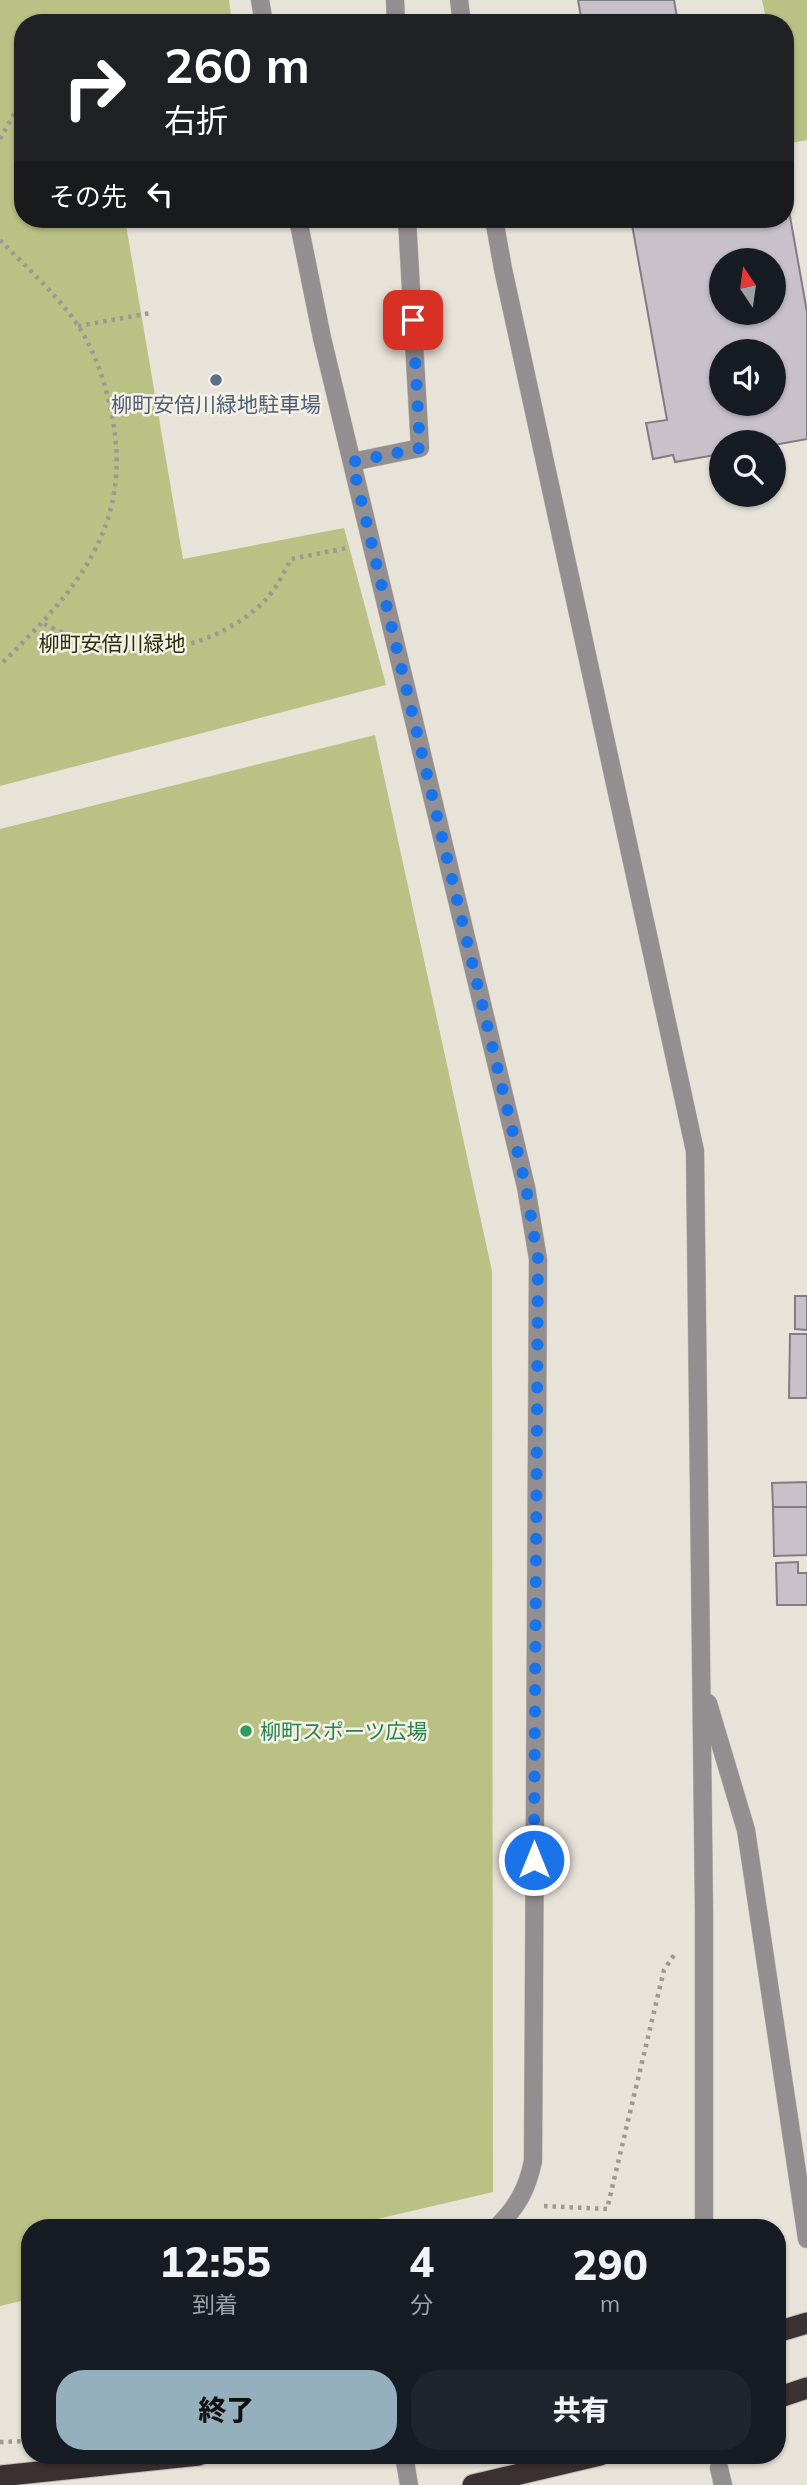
<!DOCTYPE html>
<html lang="ja">
<head>
<meta charset="utf-8">
<style>
	body { margin:0; font-family:Mulish,"Noto Sans JP",sans-serif; background:#20242c; color:#f1f3f6; height:100vh; display:flex; flex-direction:column; font-size:26px; white-space:nowrap }
	* { box-sizing:border-box; margin:0 }
	p { font-size:23px; color:#9ea1a6 }
	.icon { flex:none; width:38px; height:38px; fill:none; stroke:currentColor; stroke-width:2; stroke-linecap:round; stroke-linejoin:round }
	.map { position:relative; flex:1; overflow:hidden }
	.side { position:absolute; left:21px; top:2219px; width:765px; height:245px; display:flex; flex-direction:column; background:#171b24; border-radius:28px; box-shadow:0 2px 5px #0004 }
	.side>* { flex:none }
	.hud { position:absolute; left:14px; top:14px; width:780px; height:214px; border-radius:28px; box-shadow:0 2px 5px #0004; background:#202124; color:#fff; overflow:hidden }
	.needle { width:46px; rotate:347deg }
	.tools { position:absolute; left:709px; top:248px; display:grid; gap:14px }
	.tools a { display:grid; place-items:center; width:77px; height:77px; border-radius:50%; background:#171b24; box-shadow:0 2px 5px #0004; font-size:35px }
	.pin { position:absolute; display:grid; place-items:center; width:60px; height:60px; color:#fff; margin:-30px; border-radius:14px; box-shadow:0 4px 10px #0006 }
	.me { position:absolute; width:77px; margin:-38px; rotate:0deg; stroke-linejoin:round; filter:drop-shadow(0 0 5px #0008) }
	.turn { display:flex; align-items:center; gap:24px; height:147px; padding:0 35px; font-size:32px }
	.turn .icon { width:91px; height:91px; stroke-width:2.5 }
	.turn b { display:block; font-size:49px; line-height:60px }
	.then { display:flex; align-items:center; height:66px; padding:0 35px; background:#0003; gap:14px; font-size:26px }
	.eta { display:flex; justify-content:space-evenly; align-items:center; height:119px; text-align:center }
	.eta b { font-size:42px; font-weight:800; line-height:49px }
	.button { display:flex; gap:14px; margin-top:auto; padding:14px 35px }
	.button a { flex:1; height:80px; border-radius:28px; background:#93b0bc; color:#111; font-size:28px; font-weight:800; line-height:80px; text-align:center }
	.button a+a { background:#20242c; color:#f1f3f6 }
	.map>svg:first-child { display:block }
	.green { fill:#bac185 }
	.building { fill:#c8c1ca; stroke:#827c84; stroke-width:2; fill-rule:evenodd }
	.lines { fill:none; stroke-linecap:round; stroke-linejoin:round }
	.minor-casing { stroke:#c2beb5; stroke-width:19 }
	.highway-casing { stroke:#c2beb5; stroke-width:23 }
	.path { stroke:#9d9991; stroke-width:4.5; stroke-dasharray:3.5 5; stroke-linecap:butt }
	.minor { stroke:#938e8f; stroke-width:18 }
	.highway { stroke:#3b3133; stroke-width:21 }
	.route { stroke:#1a73e8; stroke-width:12; stroke-dasharray:0 21.6 }
	.service-dot { fill:#5c6f8a; stroke:#f5f1e6; stroke-width:2.5 }
	.leisure-dot { fill:#2e9e5b; stroke:#f5f1e6; stroke-width:2.5 }
	.labels { text-anchor:middle; dominant-baseline:central; stroke-width:5; stroke-linejoin:round; paint-order:stroke }
	.service-label { font-size:21px; fill:#4e5e75; stroke:#f5f1e6 }
	.park-label { font-size:21px; fill:#2a2d09; stroke:#f5f1e6 }
	.leisure-label { font-size:21px; fill:#27864d; stroke:#f5f1e6; text-anchor:start }
</style>
</head>
<body>
<div class="map">
<svg width="807" height="2485" viewBox="0 0 807 2485">
	<rect width="100%" height="100%" fill="#e8e3d9"/>
	<g class="green">
		<polygon points="0,0 229,0 232,23 23,23 23,219 125,219 183,559 344,528 386,685 0,786"/>
		<polygon points="762,0 807,0 807,140 792,143 786,114 786,23 767,23"/>
		<polygon points="375,735 492,1271 493,2192 339,2228 30,2228 30,2299 0,2306 0,829"/>
	</g>
	<g class="building">
		<polygon points="578,0 674,0 678,23 582,23"/>
		<path d="M 786,194 L 807,312 L 807,439 L 774,445 L 721,443 L 721,454 L 675,462 L 673,455 L 653,459 L 646,423 L 667,420 L 631,219 L 786,219 ZM 721,261 L 774,261 L 774,313 L 721,313 ZM 721,352 L 774,352 L 774,404 L 721,404 Z"/>
		<polygon points="795,1296 807,1296 807,1330 795,1329"/>
		<polygon points="790,1334 807,1334 807,1398 789,1398"/>
		<polygon points="807,1482 807,1507 773,1507 772,1483"/>
		<polygon points="773,1507 807,1507 807,1555 774,1556"/>
		<polygon points="798,1562 798,1573 807,1573 807,1605 777,1605 776,1563"/>
	</g>
	<g class="lines">
		<g class="minor-casing">
			<g id="minor">
				<polyline points="260,0 264,23"/>
				<polyline points="395,0 396,23"/>
				<polyline points="459,0 462,23"/>
				<path d="M 298,219 L 322,338 L 526,1187 L 538,1259 L 533,2161 C 527,2190 517,2207 496,2228"/>
				<polyline points="494,219 503,269 695,1151 704,1911 704,2228"/>
				<polyline points="352,462 420,448 407,219"/>
				<polyline points="708,1703 746,1830 807,2239"/>
				<polyline points="404,2455 409,2485"/>
				<polyline points="719,2468 723,2485"/>
			</g>
		</g>
		<g class="highway-casing">
			<g id="highway">
				<polyline points="777,2332 807,2323"/>
				<polyline points="777,2398 807,2388"/>
				<polyline points="0,2476 199,2455"/>
				<polyline points="473,2485 600,2455"/>
			</g>
		</g>
		<g class="path">
			<polyline points="0,139 23,98"/>
			<path d="M 0,240 C 26,267 58,295 79,327 C 96,354 106,385 112,416 C 134,528 74,593 0,665"/>
			<polyline points="78,326 151,313"/>
			<path d="M 44,624 C 68,635 93,648 120,651 C 172,657 245,632 275,588 C 281,579 286,568 291,559 L 347,548"/>
			<polyline points="544,2206 607,2209 664,1970 676,1952"/>
			<polyline points="0,2442 30,2441"/>
		</g>
		<use href="#minor" class="minor"/>
		<use href="#highway" class="highway"/>
	</g>
	<g class="lines">
		<polyline class="route" points="413,320 420,448 352,462 526,1187 538,1259 534,1860"/>
	</g>
	<circle class="service-dot" cx="216" cy="380" r="7"/>
	<circle class="leisure-dot" cx="246" cy="1731" r="7"/>
	<g class="labels">
		<g class="service-label">
			<text x="216" y="404">柳町安倍川緑地駐車場</text>
		</g>
		<g class="park-label">
			<text x="112" y="643">柳町安倍川緑地</text>
		</g>
		<g class="leisure-label">
			<text x="260" y="1731">柳町スポーツ広場</text>
		</g>
	</g>
</svg>
<div class="tools">
<a><svg class="needle" viewBox="-14 -14 28 28"><path d="M0-13l5 13h-10z" fill="#e53935"/><path d="M0 13l5-13h-10z" fill="#9ea1a6"/></svg></a>
<a><svg class="icon" aria-label="sound" viewBox="0 0 24 24"><path d="M4 9h4l5-4v14l-5-4H4zM17 9q2 3 0 6"/></svg></a>
<a><svg class="icon" aria-label="search" viewBox="0 0 24 24"><circle cx="10" cy="10" r="6"/><path d="M15 15l6 6"/></svg></a>
</div>
<div class="pin" style="left:413px;top:320px;background:#d93025"><svg class="icon" aria-label="arrive" viewBox="0 0 24 24"><path d="M6 21V4h12l-3 4 3 4H6"/></svg></div>
<svg class="me" style="left:534px;top:1860px" viewBox="-20 -20 40 40"><circle r="17" fill="#1a73e8" stroke="#fff" stroke-width="3"/><path d="M0-11L8 9 0 5-8 9z" fill="#fff"/></svg>
<div class="hud">
<div class="turn"><svg class="icon" aria-label="right" viewBox="0 0 24 24"><path d="M7 20v-9h11M14 6l5 5-5 5"/></svg><div><b>260 m</b>右折</div></div>
<div class="then">その先<svg class="icon" aria-label="left" viewBox="0 0 24 24"><path d="M17 20v-9H6M10 6l-5 5 5 5"/></svg></div>
</div>
<section class="side">
<div class="eta">
<div><b>12:55</b><p>到着</p></div>
<div><b>4</b><p>分</p></div>
<div><b>290</b><p>m</p></div>
</div>
<div class="button"><a>終了</a><a>共有</a></div>
</section>
</div>
</body>
</html>
